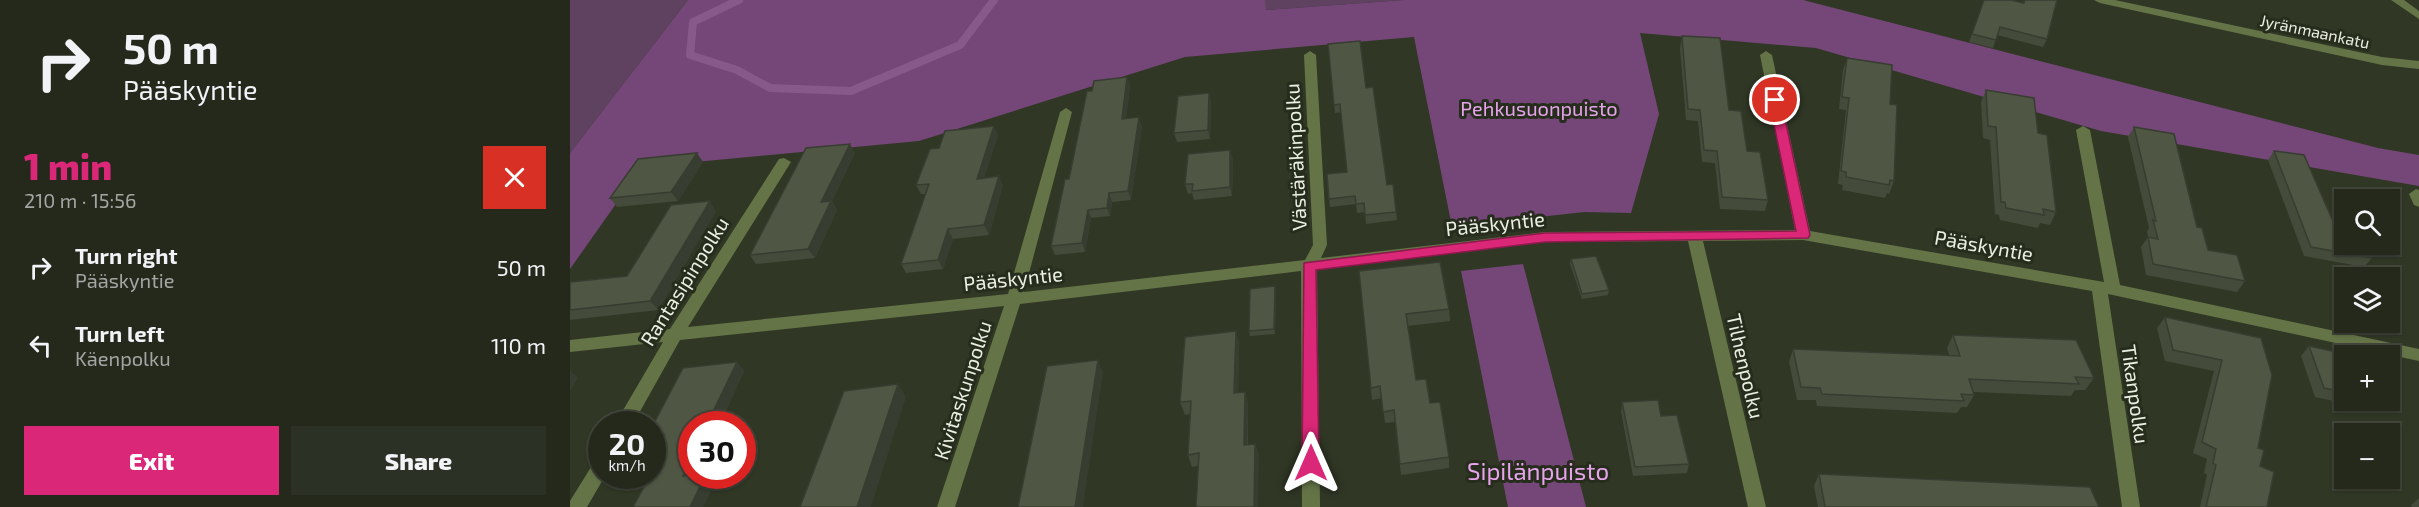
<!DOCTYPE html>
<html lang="en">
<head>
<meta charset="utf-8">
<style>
	body { margin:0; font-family:"Exo 2",sans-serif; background:#2c3125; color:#f1f3f6; height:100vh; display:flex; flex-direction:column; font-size:22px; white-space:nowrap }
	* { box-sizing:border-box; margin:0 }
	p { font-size:20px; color:#a3a6a3 }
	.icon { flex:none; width:33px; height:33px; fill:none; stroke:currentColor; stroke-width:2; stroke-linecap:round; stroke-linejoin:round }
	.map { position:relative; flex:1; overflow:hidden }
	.details { display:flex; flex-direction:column; background:#24291c; width:570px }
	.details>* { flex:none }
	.guide { background:#24291c; color:#f1f3f6; overflow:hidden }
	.tools { position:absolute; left:1764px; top:189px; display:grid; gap:12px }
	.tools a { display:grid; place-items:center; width:66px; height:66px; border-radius:0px; background:#24291c; box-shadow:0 2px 4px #0004,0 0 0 2px #41453b; font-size:30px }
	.speed { position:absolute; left:18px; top:411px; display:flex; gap:12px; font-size:30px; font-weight:700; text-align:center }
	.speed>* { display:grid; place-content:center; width:78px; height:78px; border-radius:50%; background:#24291c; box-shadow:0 2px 4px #0004,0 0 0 2px #41453b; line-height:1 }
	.speed small { font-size:15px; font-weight:400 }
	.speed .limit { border:9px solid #d22; background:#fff; color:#111 }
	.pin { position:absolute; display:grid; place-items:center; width:51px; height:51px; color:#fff; margin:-26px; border:3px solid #fff; border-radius:50%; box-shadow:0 2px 6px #0007 }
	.me { position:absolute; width:66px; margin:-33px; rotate:0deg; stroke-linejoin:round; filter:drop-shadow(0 0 4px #0008) }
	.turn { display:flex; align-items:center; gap:21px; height:126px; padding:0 24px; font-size:27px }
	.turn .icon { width:78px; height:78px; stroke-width:2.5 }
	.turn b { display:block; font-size:42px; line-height:51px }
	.round { display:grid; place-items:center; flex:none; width:63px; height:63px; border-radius:0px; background:#2c3125 }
	.overview { display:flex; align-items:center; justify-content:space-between; height:102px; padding:0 24px }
	h1 { font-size:36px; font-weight:800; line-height:45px; color:#db2777 }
	.action { display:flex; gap:12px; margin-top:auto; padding:12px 24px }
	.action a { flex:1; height:69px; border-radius:0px; background:#db2777; color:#fff; font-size:24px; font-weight:800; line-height:69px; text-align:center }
	.action a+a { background:#2c3125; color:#f1f3f6 }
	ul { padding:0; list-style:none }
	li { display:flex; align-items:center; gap:18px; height:78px; padding:0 24px }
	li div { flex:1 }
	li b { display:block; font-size:22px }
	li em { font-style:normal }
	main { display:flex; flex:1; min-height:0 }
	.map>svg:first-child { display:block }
	.green { fill:#5e4260 }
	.forest { fill:#744778 }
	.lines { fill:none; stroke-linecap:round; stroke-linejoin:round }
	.stream { stroke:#87598b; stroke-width:8 }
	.minor { fill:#647447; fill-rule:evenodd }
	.wall { fill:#444b3a }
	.shaded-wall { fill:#373d30 }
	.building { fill:#4f5744; stroke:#373d30; stroke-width:1.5 }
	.route { fill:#db2777; stroke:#8e194d; stroke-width:1.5 }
	.labels { text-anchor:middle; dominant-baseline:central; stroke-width:6; stroke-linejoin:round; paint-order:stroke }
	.far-street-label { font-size:16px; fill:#ebf0e4; stroke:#272d1c }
	.park-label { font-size:20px; fill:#e7a4ec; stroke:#272d1c }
	.street-label { font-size:20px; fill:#ebf0e4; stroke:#272d1c }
	.near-park-label { font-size:24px; fill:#e7a4ec; stroke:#272d1c }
</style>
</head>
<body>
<main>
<section class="details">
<div class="guide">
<div class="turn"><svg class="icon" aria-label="right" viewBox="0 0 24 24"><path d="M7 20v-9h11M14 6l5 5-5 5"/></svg><div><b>50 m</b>Pääskyntie</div></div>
</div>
<div class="overview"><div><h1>1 min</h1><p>210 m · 15:56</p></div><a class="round" style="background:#d93025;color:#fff"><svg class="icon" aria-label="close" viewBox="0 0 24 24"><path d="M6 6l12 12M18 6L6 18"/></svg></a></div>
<ul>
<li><svg class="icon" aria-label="right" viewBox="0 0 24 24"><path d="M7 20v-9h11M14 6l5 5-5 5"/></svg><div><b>Turn right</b><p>Pääskyntie</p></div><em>50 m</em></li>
<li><svg class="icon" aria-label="left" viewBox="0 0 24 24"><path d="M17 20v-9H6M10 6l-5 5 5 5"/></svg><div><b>Turn left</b><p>Käenpolku</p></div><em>110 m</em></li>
</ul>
<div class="action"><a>Exit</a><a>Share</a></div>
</section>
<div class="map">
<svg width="1849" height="507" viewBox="0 0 1849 507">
	<rect width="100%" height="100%" fill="#303725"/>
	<g class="green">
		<polygon points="0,0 118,0 0,153"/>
		<polygon points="695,0 834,0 695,10"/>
	</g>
	<g class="forest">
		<polygon points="118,0 695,0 696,10 834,0 1233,0 1808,148 1849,155 1849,186 1531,131 1246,48 1070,33 1089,114 1061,213 1014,212 882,227 844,37 615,57 349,141 72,167 0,269 0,153"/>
		<polygon points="953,264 1016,507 938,507 891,271"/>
	</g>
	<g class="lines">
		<polyline class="stream" points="169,0 123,22 120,55 167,70 200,88 281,91 390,45 424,0"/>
		<g class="minor">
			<polygon points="1524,0 1545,0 1812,57 1849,61 1849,69 1812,65 1530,3"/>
			<polygon points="1821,0 1834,0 1849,11 1849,19"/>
			<polygon points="740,51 746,55 757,245 751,258 975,232 1225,230 1190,55 1196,51 1202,55 1240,231 1534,282 1506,130 1513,126 1520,130 1550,285 1849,349 1849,361 1538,294 1570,507 1552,507 1522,291 1233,240 1133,241 1196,507 1178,507 1118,241 975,242 747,269 750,507 732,507 731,271 450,304 385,507 367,507 434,306 110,340 63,424 45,424 93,342 0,352 0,340 100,329 209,159 214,158 221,162 118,327 438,294 490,112 496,108 502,112 454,292 735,260 743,245 734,55"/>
			<polygon points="1846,189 1849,190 1849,207 1844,205 1839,194"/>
			<polygon points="32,456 32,476 35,476 17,507 0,507 0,501 26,459"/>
		</g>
	</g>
	<g class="wall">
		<polygon points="1414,0 1453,3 1454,0 1487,0 1477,39 1473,47 1427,35 1423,48 1399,42"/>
		<polygon points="1112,36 1159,110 1198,200 1195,211 1150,209 1145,163 1132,162 1128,121 1116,120 1110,48"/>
		<polygon points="758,44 796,88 817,185 823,184 827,220 796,224 795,212 787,213 786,204 760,207 759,199 777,172 771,112 765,113"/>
		<polygon points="1277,58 1320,104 1324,181 1319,194 1317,193 1315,198 1272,190 1273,185 1268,184 1276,110 1269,109 1273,70"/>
		<polygon points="557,77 560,86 556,118 572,126 561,200 542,202 540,216 521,218 515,252 485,255 481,246 522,91"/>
		<polygon points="1416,90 1468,133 1486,212 1480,225 1470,223 1468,228 1430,220 1429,215 1425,214 1420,140 1413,138 1411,102"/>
		<polygon points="639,93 641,102 640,139 607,142 604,133"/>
		<polygon points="1564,127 1627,227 1638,250 1675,281 1667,292 1576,275 1571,247 1578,237 1577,231 1579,228 1558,137"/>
		<polygon points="428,135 414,178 433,185 419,235 383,239 373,269 336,273 331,264 356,194 351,194 346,185 369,148"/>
		<polygon points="1704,151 1766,228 1802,258 1794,267 1734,256 1698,160"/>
		<polygon points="285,153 262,201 267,210 245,258 186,264 180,255"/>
		<polygon points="663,159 662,196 624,200 622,193 618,194 615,184"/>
		<polygon points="133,162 108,201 47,207 40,198"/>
		<polygon points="146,211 88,310 0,320 0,282 57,276"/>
		<polygon points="1001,259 1039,290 1038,295 1012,299 1000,264"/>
		<polygon points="789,271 879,309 880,321 838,326 846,380 860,403 879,457 879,468 831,475 825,422 815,423 812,398 802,400"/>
		<polygon points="706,291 705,334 680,336 679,331"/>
		<polygon points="1595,317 1691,338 1688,448 1697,507 1630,507 1637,475 1634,473 1637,459 1623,453 1644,371 1595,361 1587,328"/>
		<polygon points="666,331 669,344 668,393 675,392 678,404 678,445 685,444 689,456 622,467 618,455 620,414 615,415 610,402"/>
		<polygon points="1383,335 1524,378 1515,390 1505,390 1501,396 1403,392 1404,395 1397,407 1391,407 1387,413 1247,406 1246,400 1227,400 1219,362 1223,349 1379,355 1377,348"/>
		<polygon points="1739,346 1774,362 1774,400 1781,400 1778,404 1745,397 1731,356"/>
		<polygon points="167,362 174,371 150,424 122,424 122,476 139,476 145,482 133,507 63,507 82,476 82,427"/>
		<polygon points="1052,402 1091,416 1119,464 1117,473 1063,476 1051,411"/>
		<polygon points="1249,474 1529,507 1248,507 1244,486"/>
		<polygon points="1849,498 1849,507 1842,507 1841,505"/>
	</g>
	<g class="shaded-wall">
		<polygon points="557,77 560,86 555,127 552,119"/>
		<polygon points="639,93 641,102 640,139 638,130"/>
		<polygon points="569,117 572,126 561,200 558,191"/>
		<polygon points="424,126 428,135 411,188 407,179"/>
		<polygon points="280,144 285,153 262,201 267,210 245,258 238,249 251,202"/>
		<polygon points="660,150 663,159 662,196 660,187"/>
		<polygon points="127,153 133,162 108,201 101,192"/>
		<polygon points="429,176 433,185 419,235 414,225"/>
		<polygon points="539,193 542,202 540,216 537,208"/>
		<polygon points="140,201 146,211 88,310 80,301"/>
		<polygon points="518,210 521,218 515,252 512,243"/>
		<polygon points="378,229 383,239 373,269 368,260"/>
		<polygon points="705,286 706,291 705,334 704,329"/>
		<polygon points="666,331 669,344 668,406 664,393"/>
		<polygon points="528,360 533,372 513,507 505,507"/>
		<polygon points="167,362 174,371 150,424 137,424"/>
		<polygon points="0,370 8,378 0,391"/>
		<polygon points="328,384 336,397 301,507 287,507"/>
		<polygon points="675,392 678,404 677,458 674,445"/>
		<polygon points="685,444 689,456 688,507 684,507"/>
		<polygon points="122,458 122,476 113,476"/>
		<polygon points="135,476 139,476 145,482 133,507 120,507"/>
	</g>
	<g class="building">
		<polygon points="1414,0 1441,0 1454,3 1455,0 1487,0 1477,39 1430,27 1426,40 1402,34"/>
		<polygon points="1112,36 1150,38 1159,110 1171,111 1177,151 1190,152 1198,200 1152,197 1147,151 1134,150 1130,110 1118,109"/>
		<polygon points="790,41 796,88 803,87 817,185 823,184 826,212 795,215 794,203 786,204 785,196 759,199 757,174 777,172 770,104 764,105 758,44"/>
		<polygon points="1277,58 1322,65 1320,104 1327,105 1324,181 1320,180 1319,185 1276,177 1276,172 1271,171 1279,98 1272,97"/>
		<polygon points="557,77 552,119 569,117 558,191 539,193 537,208 518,210 512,243 481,246 495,179 499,179 517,91 522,91 524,81"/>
		<polygon points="1416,90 1464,98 1468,133 1477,135 1486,212 1473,209 1474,215 1436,208 1435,202 1431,202 1426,127 1418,126"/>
		<polygon points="639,93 638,130 604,133 608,96"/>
		<polygon points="424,126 407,179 429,176 414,225 378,229 368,260 331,264 359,184 346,185 360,149 369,148 375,131"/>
		<polygon points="1564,127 1604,134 1627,227 1632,228 1638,250 1667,255 1675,281 1583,264 1578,237 1588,239 1583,220 1586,221"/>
		<polygon points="280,144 251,202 261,201 238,249 180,255 236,148"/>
		<polygon points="660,150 660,187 622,191 623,184 615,184 618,154"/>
		<polygon points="1704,151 1734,155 1766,228 1774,230 1774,244 1796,244 1802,258 1741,247"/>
		<polygon points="127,153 101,192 40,198 68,159"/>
		<polygon points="140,201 80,301 0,310 0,282 57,276 101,205"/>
		<polygon points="1026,256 1039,290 1012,294 1001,259"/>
		<polygon points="870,262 879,309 836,314 846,380 856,379 860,403 870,402 879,457 830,464 824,410 813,412 810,386 801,388 789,271"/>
		<polygon points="705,286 704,329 679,331 680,289"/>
		<polygon points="1595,317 1691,338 1702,375 1688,448 1694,450 1690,466 1704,472 1697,507 1636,507 1646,465 1643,463 1646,449 1632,442 1652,360 1603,350"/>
		<polygon points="666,331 664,393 675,392 674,445 685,444 684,507 626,507 629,453 618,455 621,401 610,402 615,337"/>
		<polygon points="1383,335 1506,340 1524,378 1505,377 1509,384 1399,379 1404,395 1391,394 1394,401 1252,394 1250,388 1231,387 1223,349 1390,356"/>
		<polygon points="1739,346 1771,353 1774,362 1774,392 1754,388"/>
		<polygon points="528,360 505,507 448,507 477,366"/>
		<polygon points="167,362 137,424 122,424 122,458 113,476 122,475 122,476 135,476 120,507 63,507 80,476 82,476 82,470 88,459 82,460 82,439 85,434 82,434 82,427 113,368"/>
		<polygon points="328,384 287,507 230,507 274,391"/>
		<polygon points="1088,400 1091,416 1107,415 1119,464 1065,467 1052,402"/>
		<polygon points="1249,474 1520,487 1529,507 1255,507"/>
	</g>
	<polygon class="route" points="1205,97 1211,100 1240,235 1238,238 975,242 746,270 749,463 747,468 735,468 732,463 734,263 975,233 1226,231 1199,100"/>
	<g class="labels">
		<g class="far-street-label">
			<text transform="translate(1745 31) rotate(12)">Jyränmaankatu</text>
		</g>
		<g class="park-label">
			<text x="969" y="108">Pehkusuonpuisto</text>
		</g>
		<g class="street-label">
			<text transform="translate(725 157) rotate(-93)">Västäräkinpolku</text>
			<text transform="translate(925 223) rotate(-6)">Pääskyntie</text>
			<text transform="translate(1414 245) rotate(10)">Pääskyntie</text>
			<text transform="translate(443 278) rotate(-6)">Pääskyntie</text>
			<text transform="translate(114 281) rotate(-58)">Rantasipinpolku</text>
			<text transform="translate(1176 366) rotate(77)">Tilhenpolku</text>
			<text transform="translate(392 390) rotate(-72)">Kivitaskunpolku</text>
			<text transform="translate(1566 394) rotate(82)">Tikanpolku</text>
		</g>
		<g class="near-park-label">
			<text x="968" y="470">Sipilänpuisto</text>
		</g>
	</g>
</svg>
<div class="tools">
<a><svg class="icon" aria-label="search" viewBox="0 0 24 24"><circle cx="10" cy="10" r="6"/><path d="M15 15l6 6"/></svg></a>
<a><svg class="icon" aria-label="layers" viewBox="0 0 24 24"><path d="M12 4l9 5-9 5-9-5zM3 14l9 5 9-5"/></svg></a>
<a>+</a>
<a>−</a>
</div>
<div class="speed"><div>20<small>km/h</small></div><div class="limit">30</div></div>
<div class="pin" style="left:1205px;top:100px;background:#d93025"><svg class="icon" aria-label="arrive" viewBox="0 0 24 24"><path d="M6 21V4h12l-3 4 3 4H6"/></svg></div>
<svg class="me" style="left:741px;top:463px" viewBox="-20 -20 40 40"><path d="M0-17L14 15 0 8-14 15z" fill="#db2777" stroke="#fff" stroke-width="4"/></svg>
</div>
</main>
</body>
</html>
